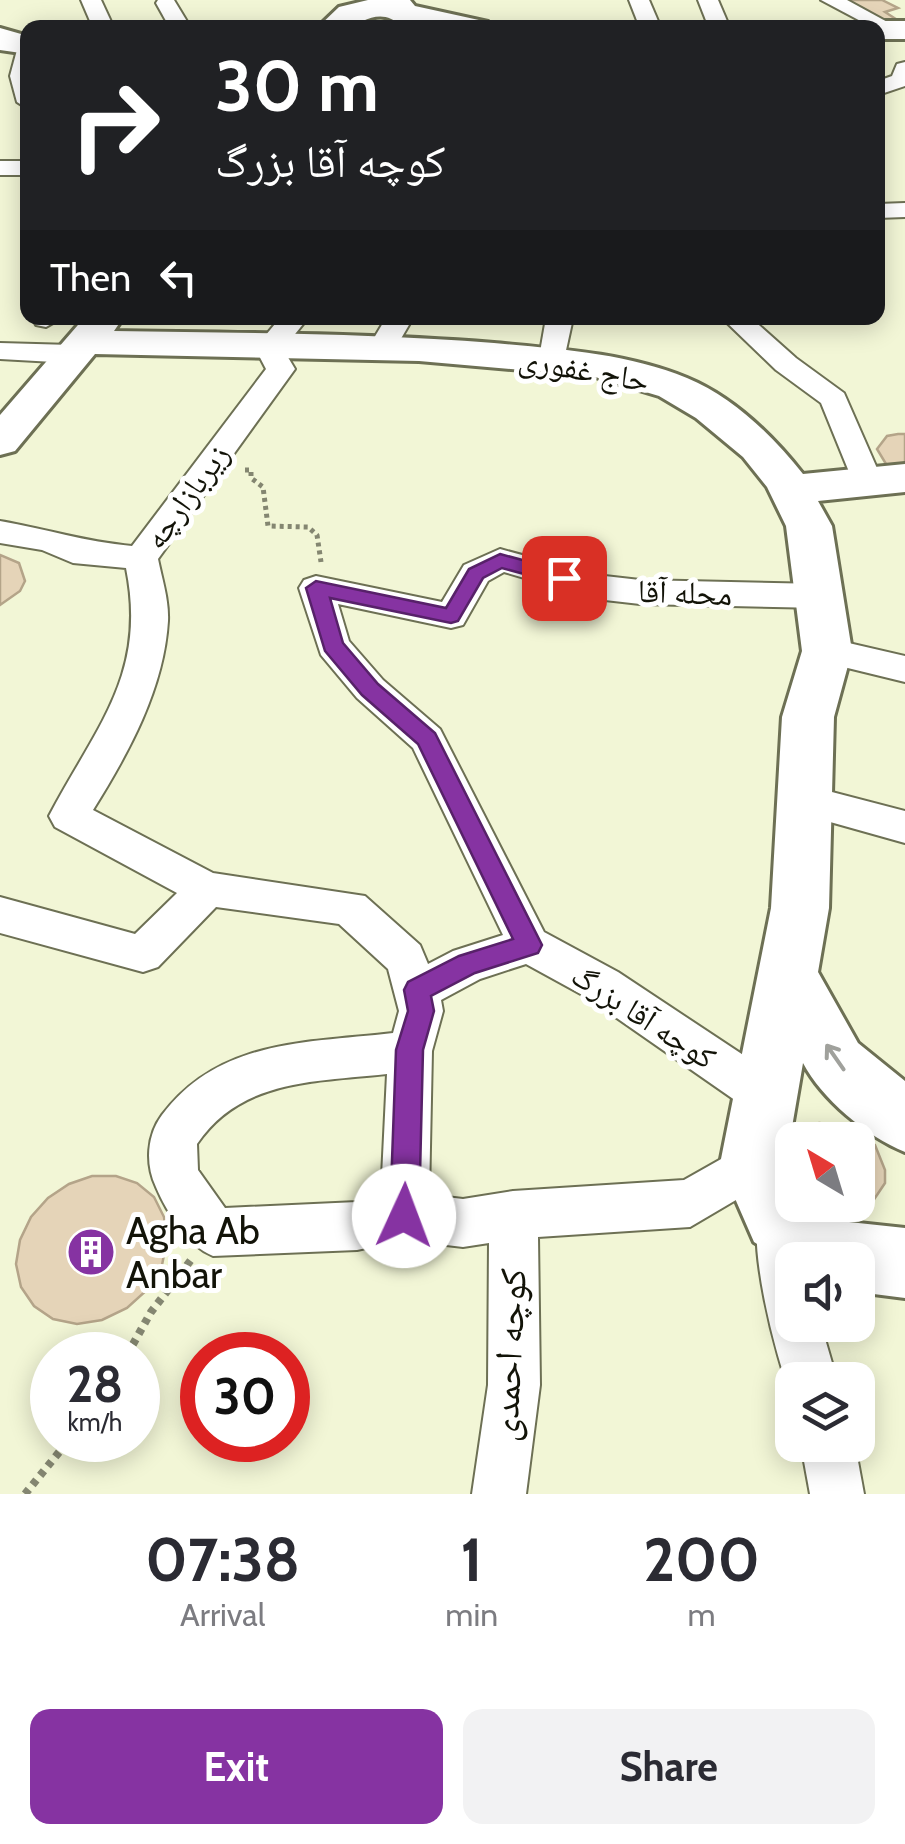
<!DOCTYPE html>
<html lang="en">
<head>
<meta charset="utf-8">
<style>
	body { margin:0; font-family:Cabin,"Noto Naskh Arabic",sans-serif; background:#f2f2f3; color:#2b2b33; height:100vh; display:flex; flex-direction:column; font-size:38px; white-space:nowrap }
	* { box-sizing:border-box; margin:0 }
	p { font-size:32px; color:#7c7c81 }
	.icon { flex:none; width:55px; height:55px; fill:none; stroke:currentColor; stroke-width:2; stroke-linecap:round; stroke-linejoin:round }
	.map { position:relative; height:1494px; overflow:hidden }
	.panel { display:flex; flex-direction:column; background:#fff; flex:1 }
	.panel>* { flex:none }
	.hud { position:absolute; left:20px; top:20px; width:865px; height:305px; border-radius:20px; box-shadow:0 5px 25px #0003; background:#202124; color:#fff; overflow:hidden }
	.needle { width:65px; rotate:322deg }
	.controls { position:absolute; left:775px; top:1122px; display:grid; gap:20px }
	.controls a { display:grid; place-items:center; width:100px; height:100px; border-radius:20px; background:#fff; box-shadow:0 5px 25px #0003; font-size:50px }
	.speed { position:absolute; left:30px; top:1332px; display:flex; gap:20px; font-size:50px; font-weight:700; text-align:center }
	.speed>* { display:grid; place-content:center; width:130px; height:130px; border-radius:50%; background:#fff; box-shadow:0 5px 25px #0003; line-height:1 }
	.speed small { font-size:25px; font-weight:400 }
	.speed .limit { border:15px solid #d22; background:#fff; color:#111 }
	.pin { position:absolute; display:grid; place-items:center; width:85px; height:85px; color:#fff; margin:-42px; border-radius:20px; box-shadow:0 5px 15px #0006 }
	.me { position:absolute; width:110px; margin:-55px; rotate:2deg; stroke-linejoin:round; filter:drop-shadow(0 0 8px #0008) }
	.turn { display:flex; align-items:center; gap:35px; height:210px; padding:0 30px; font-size:45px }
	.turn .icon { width:130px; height:130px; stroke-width:2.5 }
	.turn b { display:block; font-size:70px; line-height:85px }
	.then { display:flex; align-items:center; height:95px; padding:0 30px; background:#0003; gap:20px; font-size:38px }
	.eta { display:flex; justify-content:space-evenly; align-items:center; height:170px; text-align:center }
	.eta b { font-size:60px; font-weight:800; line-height:70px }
	.primary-button { display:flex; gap:20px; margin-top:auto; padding:20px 30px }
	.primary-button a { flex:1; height:115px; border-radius:20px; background:#8633a2; color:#fff; font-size:40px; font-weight:800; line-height:115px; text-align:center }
	.primary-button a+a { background:#f2f2f3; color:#2b2b33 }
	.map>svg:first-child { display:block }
	.building { fill:#e5d4b8; stroke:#b4a489; stroke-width:2.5 }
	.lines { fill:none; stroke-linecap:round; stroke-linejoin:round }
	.street-casing { stroke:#6d7054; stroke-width:4 }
	.secondary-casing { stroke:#6d7054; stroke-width:6 }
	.path-far1 { stroke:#848671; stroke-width:5; stroke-dasharray:4 4; stroke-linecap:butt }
	.path { stroke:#848671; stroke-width:8; stroke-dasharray:6 6; stroke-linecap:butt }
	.street { fill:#fff; fill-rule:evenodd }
	.secondary { fill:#fff; fill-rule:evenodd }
	.oneway { stroke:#a0a19c }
	.route { fill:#8633a2; stroke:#572169; stroke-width:2.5 }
	.labels { text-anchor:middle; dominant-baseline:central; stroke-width:10; stroke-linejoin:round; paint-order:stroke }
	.street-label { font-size:32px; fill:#121308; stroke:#fff }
	.near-poi-label { font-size:38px; fill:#121308; stroke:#fff; text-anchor:start }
	.near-street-label { font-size:38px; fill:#121308; stroke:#fff }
</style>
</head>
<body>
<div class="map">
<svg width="905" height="1494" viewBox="0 0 905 1494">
	<rect width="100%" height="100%" fill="#f2f6d6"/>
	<g class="building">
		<polygon points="836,0 882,0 898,8 885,12 902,23 885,23"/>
		<polygon points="898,434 905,434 905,471 886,464 877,449 887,436"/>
		<polygon points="0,555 19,563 25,581 20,591 0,605"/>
		<polygon points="819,1123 850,1126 875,1145 885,1170 885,1183 871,1204 844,1211 823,1205 858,1205 858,1140 798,1140"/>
		<polygon points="92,1176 116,1176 137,1183 154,1197 164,1217 167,1240 162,1265 148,1289 127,1308 102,1320 77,1324 53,1319 34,1306 21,1287 16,1264 20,1240 31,1217 48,1198 69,1184"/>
	</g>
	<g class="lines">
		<g class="street-casing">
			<g id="street">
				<polygon points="81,0 101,0 114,28 93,28"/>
				<polygon points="158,0 174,0 191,28 170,28 156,3"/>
				<polygon points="629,0 649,0 661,28 640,28"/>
				<polygon points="698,0 718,0 730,28 709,28"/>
				<polygon points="821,0 847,0 902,30 899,34 885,34"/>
				<polygon points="28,44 28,109 17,102 10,76 17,50"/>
				<polygon points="905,62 905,86 878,95 878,81 892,76 897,64"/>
				<rect x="0" y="161" width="28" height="14"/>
				<polygon points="905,203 905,217 878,218 878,204"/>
				<polygon points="32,318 59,318 60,319 46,327 36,325"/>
				<path d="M 280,318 L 308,318 L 283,349 L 295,369 L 158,559 C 162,579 169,600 168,621 C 164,689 128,754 93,810 L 213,873 L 365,896 L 420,945 L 428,964 L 453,951 L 503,935 L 413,748 L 357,698 L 321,655 L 299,588 L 304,580 L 316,576 L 442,602 L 464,565 L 500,549 L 596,575 L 640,580 L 821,584 L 833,588 L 838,596 L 833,604 L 821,608 L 640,604 L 596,599 L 504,572 L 488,581 L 463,625 L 451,628 L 338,604 L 349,641 L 383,680 L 440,729 L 544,932 L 618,972 L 784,1082 L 791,1097 L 784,1112 L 768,1118 L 752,1112 L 588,998 L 526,964 L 480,979 L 441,1000 L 443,1011 L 432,1051 L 429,1195 L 463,1199 L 513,1191 L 684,1180 L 753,1141 L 770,1148 L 777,1164 L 770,1180 L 690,1227 L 538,1237 L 540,1385 L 526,1494 L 472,1494 L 488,1385 L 489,1243 L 463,1247 L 404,1240 L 357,1250 L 213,1256 C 188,1246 167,1213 156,1187 C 145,1164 147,1135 162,1115 C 219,1039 307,1043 393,1033 L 399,1011 L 388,969 L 339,924 L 216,907 L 158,967 L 143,972 L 0,933 L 0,897 L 135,934 L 177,893 L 55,827 L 49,816 C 95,728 148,675 126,568 L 73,563 L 42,550 L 0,543 L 0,521 C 47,529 85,542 132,546 L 266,369 L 255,348 ZM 387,1074 L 381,1197 L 357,1202 L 225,1208 L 198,1170 L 197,1144 C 241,1079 315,1082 387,1074 Z"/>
				<polygon points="386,318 413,318 392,354 372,354 368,348"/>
				<polygon points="546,318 573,318 563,364 543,364 539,358"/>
				<polygon points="722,318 751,318 796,358 844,393 883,482 878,489 856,489 821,403 776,370"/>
				<polygon points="0,343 72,345 82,348 86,354 82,360 72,363 0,359"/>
				<polygon points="827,638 905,656 905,682 815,660 809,651 815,642"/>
				<polygon points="805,785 905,811 905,843 791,811 786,800 791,789"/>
				<path d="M 778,1194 L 797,1205 L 809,1260 L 792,1260 L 792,1325 L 821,1325 L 837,1380 L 792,1380 L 792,1398 C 776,1358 745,1240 761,1201 Z"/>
				<polygon points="801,1445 855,1445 864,1494 810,1494"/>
			</g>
		</g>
		<g class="secondary-casing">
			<g id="secondary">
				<path d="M 368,0 L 410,0 L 415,6 L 488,22 L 492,28 L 404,28 C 379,5 367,23 342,28 C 335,29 325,28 317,28 L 339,7 Z"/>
				<polygon points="878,21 905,21 905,39 878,39 878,28 865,28"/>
				<polygon points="0,28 28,36 28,54 0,50"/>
				<path d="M 84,318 L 123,318 L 114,331 C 240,333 367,333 494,343 C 559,349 626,353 687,378 C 733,397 773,436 803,474 L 905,464 L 905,492 L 818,501 L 832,526 L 852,651 L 834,717 L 829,908 L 818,972 L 858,1043 L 905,1081 L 905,1152 C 866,1136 822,1099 803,1063 L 786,1162 L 792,1175 L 792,1205 L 820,1205 L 849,1222 L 905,1228 L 905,1298 L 858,1292 L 858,1260 L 792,1260 L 792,1266 L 754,1242 L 720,1164 L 771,908 L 782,717 L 802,651 L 786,526 L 767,487 L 743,457 L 696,418 L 659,396 L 592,376 L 419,361 L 95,354 L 15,451 L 0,455 L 0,415 Z"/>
			</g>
		</g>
		<polyline class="path-far1" points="245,470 251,470 251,478 263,487 268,526 308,527 317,535 321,562"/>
		<g class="path">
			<polyline points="127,1355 151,1312 191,1260"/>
			<polyline points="25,1494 69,1440"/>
		</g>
		<use href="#street" class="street"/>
		<use href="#secondary" class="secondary"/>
	</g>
	<defs><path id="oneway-shaft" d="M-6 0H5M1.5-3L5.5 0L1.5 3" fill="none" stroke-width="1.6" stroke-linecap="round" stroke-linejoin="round" transform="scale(2.5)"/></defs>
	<use class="oneway" href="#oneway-shaft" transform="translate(835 1057) rotate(-125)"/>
	<polygon class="route" points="500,554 571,573 574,578 564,585 502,568 483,578 458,621 451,623 330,598 343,643 378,684 435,733 542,945 538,953 475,973 431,996 434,1011 423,1050 419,1216 415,1227 404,1231 394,1227 390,1216 396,1050 408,1011 404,990 408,982 459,956 513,939 418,744 362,695 325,651 306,588 316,581 446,608 469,569"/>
	<defs>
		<g id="building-disc" transform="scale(2.5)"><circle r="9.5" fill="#8633a2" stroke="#fff"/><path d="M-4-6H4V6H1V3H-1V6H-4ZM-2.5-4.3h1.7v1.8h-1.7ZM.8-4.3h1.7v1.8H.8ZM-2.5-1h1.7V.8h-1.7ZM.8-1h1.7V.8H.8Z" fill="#fff"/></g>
	</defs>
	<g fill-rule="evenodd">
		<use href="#building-disc" x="91" y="1252"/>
	</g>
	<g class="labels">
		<g class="street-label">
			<text transform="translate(584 369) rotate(10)">حاج غفوری</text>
			<text transform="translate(186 496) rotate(-54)">زیربازارچه</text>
			<text transform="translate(685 592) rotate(2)">محله آقا</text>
			<text transform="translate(644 1016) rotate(33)">کوچه آقا بزرگ</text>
		</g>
		<g class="near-poi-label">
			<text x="126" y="1230">Agha Ab<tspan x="126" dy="44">Anbar</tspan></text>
		</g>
		<g class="near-street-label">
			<text transform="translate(508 1355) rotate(-87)">کوچه احمدی</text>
		</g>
	</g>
</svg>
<div class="controls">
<a><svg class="needle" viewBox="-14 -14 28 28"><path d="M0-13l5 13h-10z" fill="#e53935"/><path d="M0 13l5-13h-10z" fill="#7c7c81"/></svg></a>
<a><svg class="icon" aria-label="sound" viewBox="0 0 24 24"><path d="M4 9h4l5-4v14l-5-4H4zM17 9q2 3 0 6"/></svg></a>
<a><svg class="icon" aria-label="layers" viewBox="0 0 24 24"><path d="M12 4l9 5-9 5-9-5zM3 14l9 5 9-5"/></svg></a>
</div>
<div class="speed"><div>28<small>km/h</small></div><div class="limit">30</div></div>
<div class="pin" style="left:564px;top:578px;background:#d93025"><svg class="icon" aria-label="arrive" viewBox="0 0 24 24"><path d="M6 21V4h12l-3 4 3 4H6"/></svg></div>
<svg class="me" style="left:404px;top:1216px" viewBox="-20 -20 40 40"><circle r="19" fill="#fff"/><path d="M0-13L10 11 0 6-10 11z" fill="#8633a2"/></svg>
<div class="hud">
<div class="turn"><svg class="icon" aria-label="right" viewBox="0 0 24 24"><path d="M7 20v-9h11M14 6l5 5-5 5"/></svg><div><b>30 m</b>کوچه آقا بزرگ</div></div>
<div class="then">Then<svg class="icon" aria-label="left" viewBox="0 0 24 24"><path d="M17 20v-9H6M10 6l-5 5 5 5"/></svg></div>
</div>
</div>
<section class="panel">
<div class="eta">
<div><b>07:38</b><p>Arrival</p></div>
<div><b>1</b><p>min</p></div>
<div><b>200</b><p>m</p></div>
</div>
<div class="primary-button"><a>Exit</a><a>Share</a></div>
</section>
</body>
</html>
